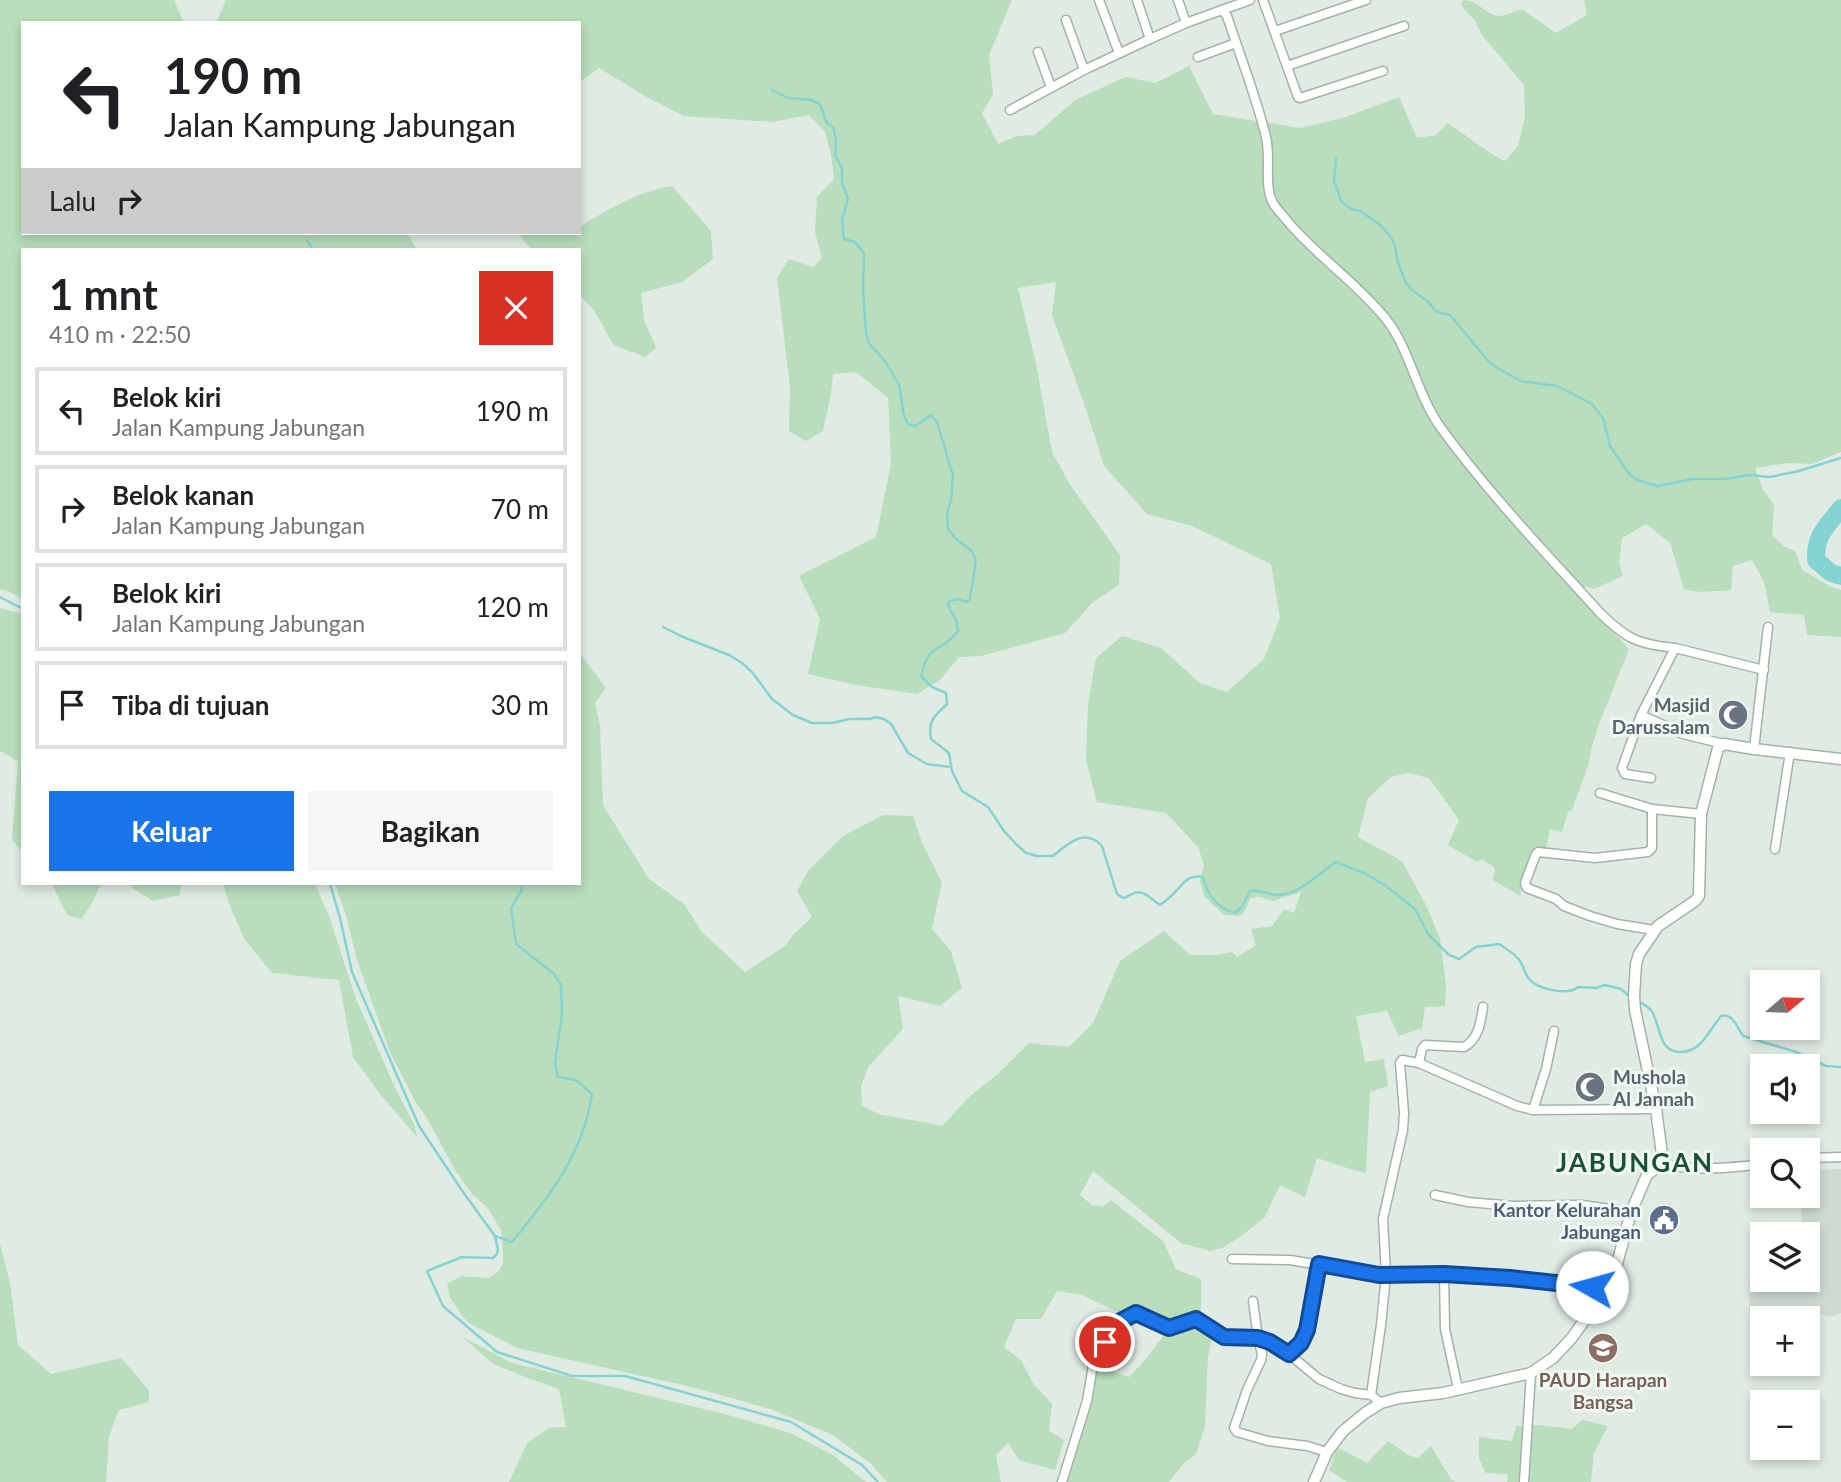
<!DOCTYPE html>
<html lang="id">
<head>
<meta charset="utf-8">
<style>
	body { margin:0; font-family:Lato,sans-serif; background:#f6f6f6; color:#202124; height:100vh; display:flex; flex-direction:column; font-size:26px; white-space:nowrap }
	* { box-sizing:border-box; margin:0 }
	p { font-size:23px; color:#757577 }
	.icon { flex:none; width:38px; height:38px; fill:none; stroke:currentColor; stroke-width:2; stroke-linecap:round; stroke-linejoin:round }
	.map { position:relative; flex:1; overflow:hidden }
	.drawer { position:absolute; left:21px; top:248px; width:560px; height:637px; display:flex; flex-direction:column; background:#fff; border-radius:0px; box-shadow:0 4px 10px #0003 }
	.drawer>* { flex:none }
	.guide { position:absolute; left:21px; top:21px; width:560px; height:214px; border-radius:0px; box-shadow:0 4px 10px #0003; background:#fff; color:#202124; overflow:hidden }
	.needle { width:46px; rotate:71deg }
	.fabs { position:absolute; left:1750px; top:970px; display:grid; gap:14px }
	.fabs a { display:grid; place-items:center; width:70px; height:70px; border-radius:0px; background:#fff; box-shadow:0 4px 10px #0003; font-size:35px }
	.pin { position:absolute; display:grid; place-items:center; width:60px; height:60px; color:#fff; margin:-30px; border:4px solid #fff; border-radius:50%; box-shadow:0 2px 7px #0007 }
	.me { position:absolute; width:77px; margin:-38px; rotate:277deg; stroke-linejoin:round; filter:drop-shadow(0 0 5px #0008) }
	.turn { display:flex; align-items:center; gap:24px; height:147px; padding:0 28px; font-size:32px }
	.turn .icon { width:91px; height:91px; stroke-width:2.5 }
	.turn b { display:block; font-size:49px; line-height:60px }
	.then { display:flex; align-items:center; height:66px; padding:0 28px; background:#0003; gap:14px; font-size:26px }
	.round { display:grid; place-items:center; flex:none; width:74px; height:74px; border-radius:0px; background:#f6f6f6 }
	.headline { display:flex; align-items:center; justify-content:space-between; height:119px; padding:0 28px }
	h1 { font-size:42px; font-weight:700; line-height:52px }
	.cta { display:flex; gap:14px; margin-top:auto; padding:14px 28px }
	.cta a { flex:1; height:80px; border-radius:0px; background:#1a73e8; color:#fff; font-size:28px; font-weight:700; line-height:80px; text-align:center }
	.cta a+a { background:#f6f6f6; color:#202124 }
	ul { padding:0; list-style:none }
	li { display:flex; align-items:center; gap:21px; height:88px; margin:0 14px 10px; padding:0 14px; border:4px solid #e0e0e0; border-radius:0px }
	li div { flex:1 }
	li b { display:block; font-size:26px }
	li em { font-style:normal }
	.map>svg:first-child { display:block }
	.built { fill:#cedbd3 }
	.green { fill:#b8debc }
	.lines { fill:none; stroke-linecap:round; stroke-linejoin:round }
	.stream { stroke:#85d3d3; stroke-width:2.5 }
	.river { stroke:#85d3d3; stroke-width:18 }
	.minor-casing { stroke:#a3b3aa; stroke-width:11 }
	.tertiary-casing { stroke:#a3b3aa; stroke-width:13 }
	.minor { stroke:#fff; stroke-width:8 }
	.tertiary { stroke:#fff; stroke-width:10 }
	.route-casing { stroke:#114b97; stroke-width:18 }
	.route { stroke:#1a73e8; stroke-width:12 }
	.labels { text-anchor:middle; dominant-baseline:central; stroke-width:6; stroke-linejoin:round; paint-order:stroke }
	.worship-label { font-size:19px; font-weight:bold; fill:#5b616d; stroke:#f0f8f3; text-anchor:end }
	.service-label { font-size:19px; font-weight:bold; fill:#4e5e75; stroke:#f0f8f3; text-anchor:end }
	.education-label { font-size:19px; font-weight:bold; fill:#785e54; stroke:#f0f8f3 }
	.district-label { font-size:26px; font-weight:bold; letter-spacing:2px; fill:#1b4f3a; stroke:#f0f8f3 }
</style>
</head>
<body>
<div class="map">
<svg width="1841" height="1482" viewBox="0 0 1841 1482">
	<rect width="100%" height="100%" fill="#e0ebe4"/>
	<polygon class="built" points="1841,1169 1841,1313 1832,1316 1803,1313 1749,1313 1750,1271 1762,1271 1762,1279 1808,1279 1808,1234 1802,1234 1801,1198 1801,1195 1808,1195 1808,1170"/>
	<g class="green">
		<polygon points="0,0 174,0 184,23 23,23 23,233 407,233 417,250 23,250 23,599 5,590 0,590"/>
		<path d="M 226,0 L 1012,0 L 989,55 L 993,95 L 982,113 L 998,144 L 1017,136 L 1035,135 L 1075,100 L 1126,77 L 1155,83 L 1189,66 L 1213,114 L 1301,128 L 1346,117 L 1399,97 L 1417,138 L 1436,135 L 1447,123 C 1467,135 1484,151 1505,161 L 1518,146 L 1525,117 L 1524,85 L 1482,35 L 1475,21 L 1461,5 L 1463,0 C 1479,0 1486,16 1500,16 C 1506,16 1515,11 1522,9 L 1556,33 L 1587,15 L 1584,0 L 1841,0 L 1841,452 L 1812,464 L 1789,463 L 1755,468 L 1763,490 L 1774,504 L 1772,535 L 1785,547 L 1795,551 L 1802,570 L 1831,587 L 1841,590 L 1841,637 L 1807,635 L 1804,615 L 1770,612 L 1764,582 L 1752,560 L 1733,566 L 1731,590 L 1700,592 L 1684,589 L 1670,543 L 1646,524 L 1622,538 L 1619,563 L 1623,576 L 1594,589 L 1585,586 L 1579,594 L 1629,649 L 1599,724 L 1591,750 L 1589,763 L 1572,810 L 1568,812 L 1562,832 L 1550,829 L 1546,849 L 1534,847 L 1529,858 L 1520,896 L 1493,880 L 1495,868 L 1482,859 L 1477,862 L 1448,845 L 1459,820 L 1429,778 L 1408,773 L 1391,777 L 1368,798 L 1358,837 L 1402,861 L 1426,905 L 1440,939 L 1446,985 L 1445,1006 L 1425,1007 L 1422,1028 L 1399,1036 L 1387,1011 L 1356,1016 L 1365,1062 L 1384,1059 L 1388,1086 L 1370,1092 L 1366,1173 L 1347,1168 L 1317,1158 L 1305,1197 L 1280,1185 L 1265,1217 L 1240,1237 L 1222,1248 L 1210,1251 L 1181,1243 L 1093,1171 L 1080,1195 L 1092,1205 L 1103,1207 L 1111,1200 L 1163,1241 L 1176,1269 L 1201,1279 L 1201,1310 L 1190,1316 L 1169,1323 L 1144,1310 L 1120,1313 L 1082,1295 L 1057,1291 L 1041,1319 L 1016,1319 L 1004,1347 L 1021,1360 L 1034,1385 L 1052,1404 L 1049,1431 L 1064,1440 L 1055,1470 L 1019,1460 L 1008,1443 L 996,1455 L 1001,1482 L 887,1482 L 871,1464 L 833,1435 L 770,1409 L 696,1388 L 517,1348 L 467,1322 L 450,1298 L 447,1284 L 462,1276 L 488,1278 L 498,1272 L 503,1264 L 503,1253 L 501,1230 L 487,1207 L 473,1195 L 455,1170 L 427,1118 L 415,1101 L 390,1052 L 357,960 L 346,915 L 335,884 L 579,884 L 579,652 L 606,688 L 595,703 L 600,726 L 603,805 L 649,879 L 684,904 L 702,932 L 745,972 L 785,946 L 794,934 L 812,917 L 797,891 L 808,871 L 843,836 L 883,815 L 913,816 L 923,845 L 942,882 L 932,929 L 951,951 L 962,988 L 940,1006 L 898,996 L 903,1029 L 869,1066 L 861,1086 L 862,1106 L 881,1115 L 924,1122 L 942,1126 L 969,1097 L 999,1073 L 1029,1043 L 1069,1047 L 1093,1023 L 1120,961 L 1164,931 L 1190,955 L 1216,955 L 1232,952 L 1237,957 L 1256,945 L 1251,929 L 1272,926 L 1284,909 L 1294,913 L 1301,892 L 1273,901 L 1259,897 L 1250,898 L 1246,909 L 1241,916 L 1224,915 L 1204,896 L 1200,881 L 1204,865 L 1198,847 L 1166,813 L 1097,802 L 1086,760 L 1088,704 L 1096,658 L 1122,636 L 1161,648 L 1200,683 L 1227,692 L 1264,659 L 1280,618 L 1271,564 L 1192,526 L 1147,514 L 1104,466 L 1086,409 L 1052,315 L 1056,282 L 1018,288 L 1036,363 L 1052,452 L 1069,483 L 1120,555 L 1119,585 L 1092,603 L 1065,633 L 981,656 L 959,657 L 940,680 L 917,694 L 856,685 L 808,674 L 820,619 L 799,576 L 876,537 L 891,464 L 888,398 L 856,372 L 833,374 L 831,394 L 823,431 L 806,441 L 789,431 L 790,387 L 777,278 L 789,259 L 813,267 L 822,258 L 815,232 L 817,197 L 834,179 L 831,154 L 825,132 L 809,115 L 772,122 L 684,116 L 645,96 L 599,68 L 579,83 L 579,23 L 216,23 Z"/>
		<path d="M 672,186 L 711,231 L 713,259 L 682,282 L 641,293 L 644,320 L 656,348 L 645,357 L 614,345 L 593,309 L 579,294 L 579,250 L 533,250 L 526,244 L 519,233 L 579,233 L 579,227 C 609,209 638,191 672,186 Z"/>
		<polygon points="0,608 23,614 23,854 12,839 18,761 0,751"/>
		<polygon points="52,884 101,884 90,907 81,919 67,915"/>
		<polygon points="131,884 181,884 180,895 153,901 134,889"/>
		<polygon points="223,884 315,884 330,919 356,999 397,1092 414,1124 417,1137 380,1094 353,1057 339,980 272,973 245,940 231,909"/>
		<polygon points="0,1244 10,1283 18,1345 51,1374 121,1358 149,1390 149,1402 119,1410 109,1436 106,1482 0,1482"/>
		<polygon points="1195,1321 1212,1336 1208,1357 1205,1426 1196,1454 1184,1463 1169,1482 1066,1482 1091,1402 1096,1366 1129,1377 1146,1359 1167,1331"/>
		<polygon points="463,1337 512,1363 725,1414 790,1433 833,1455 866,1482 509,1482 528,1442 549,1428 566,1427 559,1389 525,1377 492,1363"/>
		<polygon points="1582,1420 1608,1426 1594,1453 1591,1482 1507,1482 1508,1474 1486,1473 1479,1459 1479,1437 1512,1441 1516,1426 1538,1425 1572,1429"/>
		<polygon points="1388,1441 1408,1455 1418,1458 1431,1446 1451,1479 1456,1482 1347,1482 1329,1470 1337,1447 1367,1463"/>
	</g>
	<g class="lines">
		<g class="stream">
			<path d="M 772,90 L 788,98 L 811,100 L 820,104 L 827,123 L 833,127 L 836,140 L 835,155 L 842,168 L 842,183 L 848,199 L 842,220 L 844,239 L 855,242 L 864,253 L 863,290 L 866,333 L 869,343 L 887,364 L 899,385 L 904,416 L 908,424 L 915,426 L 931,415 L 937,422 L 953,476 L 951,501 L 947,513 L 948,529 L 957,540 L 971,550 L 976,560 L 970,599 L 966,602 L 958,599 L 950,601 L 948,606 L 956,620 L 958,631 C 942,653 929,641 921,676 L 932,687 L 946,693 L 947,704 C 934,717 928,719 931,739 L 949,753 L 952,771 L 962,791 L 988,807 L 1004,831 L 1016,844 L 1026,853 L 1037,856 L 1053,856 C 1067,844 1085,827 1102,846 L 1117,894 L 1123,898 C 1127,897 1130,895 1134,893 C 1143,889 1152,900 1160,905 C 1165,901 1170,898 1174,893 C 1184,884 1187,874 1203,877 C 1207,895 1217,908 1235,913 L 1242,907 L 1250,891 C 1262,889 1268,895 1278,895 C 1300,894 1318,874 1336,862 L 1366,874 L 1386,886 L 1415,909 L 1428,934 L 1449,955 L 1459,959 L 1476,947 L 1499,944 C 1506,949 1516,954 1520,961 C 1524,967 1525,976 1531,981 C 1540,989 1568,996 1578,987 L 1596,988 L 1605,985 L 1621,989 L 1631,998"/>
			<polyline points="1336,158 1334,180 1341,201 1351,209 1360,211 1379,224 1391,237 1395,246 1398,263 1406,283 1412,290 1427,301 1437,312 1450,315 1489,362 1497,368 1521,381 1557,386 1592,404 1603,418 1610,446 1630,475 1637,480 1658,486 1692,479 1725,479 1750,475 1770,477 1799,471 1841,458"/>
			<polyline points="307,240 313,250"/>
			<polyline points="0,597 23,609"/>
			<polyline points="663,627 683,637 729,655 742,663 752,672 772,699 793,715 812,723 832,723 850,719 870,719 875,717 884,719 891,724 908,753 927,764 950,767"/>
			<polyline points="330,884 340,918 352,972 419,1126 463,1192 495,1236 498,1250 497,1254 493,1258 462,1257 427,1271 443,1306 497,1352 572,1376 625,1376 791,1422 862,1465 878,1482"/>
			<path d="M 1637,1001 C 1642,1003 1647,1006 1651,1010 C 1661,1023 1657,1053 1681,1052 C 1688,1052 1696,1048 1701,1043 C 1708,1035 1714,1025 1721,1016 C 1733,1013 1737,1027 1743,1036 L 1796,1052 L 1826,1066 L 1841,1067"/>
			<path d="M 495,1236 L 512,1242 C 550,1196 583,1154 592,1094 L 576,1080 L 558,1077 L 555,1063 L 562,1014 L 561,985 L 554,974 L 516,944 L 511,908 L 521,891 L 522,884"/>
		</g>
		<path class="river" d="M 1841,508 C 1827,526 1815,535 1816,560 L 1831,573 L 1841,576"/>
		<g class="minor-casing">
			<g id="minor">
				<polyline points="1099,0 1119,53"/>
				<path d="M 1137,0 L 1150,39 L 1186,23 L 1222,10 L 1227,16 C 1240,56 1256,96 1266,137 C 1271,157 1264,184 1272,201 C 1275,208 1283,215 1288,222 C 1318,257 1357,283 1386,319 C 1410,349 1417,395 1441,428 C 1489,494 1546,553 1600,613 C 1627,639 1637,644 1675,648"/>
				<polyline points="1178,0 1186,23"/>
				<polyline points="1263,0 1298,97 1300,98 1383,71"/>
				<polyline points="1222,10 1250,0"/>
				<polyline points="1066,20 1084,70"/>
				<polyline points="1275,31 1366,0"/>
				<polyline points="1038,52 1051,87"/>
				<polyline points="1198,57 1236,43"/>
				<polyline points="1287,66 1404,26"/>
				<polyline points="1010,110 1084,70 1150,39"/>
				<polyline points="1641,715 1683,734 1724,744"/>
				<polyline points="1754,749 1768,627"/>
				<polyline points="1651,778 1625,774 1622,768 1641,715 1675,648 1764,670"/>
				<polyline points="1600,793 1652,809 1701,814"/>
				<polyline points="1652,809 1652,848 1648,852 1595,858 1538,852 1536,854 1525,883 1527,888 1556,899 1564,906 1590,916 1617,924 1654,930"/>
				<polyline points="1775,849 1790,752"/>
				<path d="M 1419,1063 L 1422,1049 L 1425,1045 L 1464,1047 C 1478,1040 1481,1022 1483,1007"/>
				<polyline points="1533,1110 1546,1069 1554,1031"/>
				<polyline points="1808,1158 1841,1157"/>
				<path d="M 1663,1162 C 1683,1173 1739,1167 1762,1164"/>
				<polyline points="1435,1195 1468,1202 1513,1206 1582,1205 1631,1212"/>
				<polyline points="1232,1259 1290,1260 1379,1275 1444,1274 1496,1277 1609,1288"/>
				<polyline points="1444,1274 1445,1329 1458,1389"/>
				<polyline points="1253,1301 1258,1338 1270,1342 1289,1354 1301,1343 1307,1330 1319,1263"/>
				<polyline points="1289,1354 1319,1379 1341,1389 1355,1393 1371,1395 1381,1403"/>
				<polyline points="1371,1395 1381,1325 1386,1275 1383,1219 1403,1130 1404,1113 1400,1063 1402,1060 1419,1063 1517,1106 1533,1110 1656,1109"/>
				<polyline points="1062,1482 1087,1401 1094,1359 1117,1323 1136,1313 1169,1328 1196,1319 1224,1337 1258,1338 1262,1354 1261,1360 1247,1390 1234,1428 1237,1432 1268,1441 1307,1446 1327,1452"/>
				<polyline points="1524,1482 1531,1373"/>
			</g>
		</g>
		<g class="tertiary-casing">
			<polyline id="tertiary" points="1314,1482 1327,1452 1343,1431 1365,1413 1381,1403 1399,1398 1443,1393 1531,1373 1553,1358 1571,1339 1612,1282 1631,1212 1647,1175 1663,1162 1656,1109 1635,1010 1634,996 1636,964 1639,954 1658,926 1695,901 1699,896 1701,814 1718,748 1724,744 1754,749 1841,759"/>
		</g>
		<use href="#minor" class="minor"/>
		<use href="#tertiary" class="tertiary"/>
	</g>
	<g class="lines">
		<g class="route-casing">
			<polyline id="route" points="1105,1342 1117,1323 1136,1313 1169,1328 1196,1319 1224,1337 1258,1338 1270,1342 1289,1354 1301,1343 1307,1330 1319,1264 1379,1275 1444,1274 1510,1278 1592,1287"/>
		</g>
		<use href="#route" class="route"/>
	</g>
	<defs>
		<g id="mosque-disc" transform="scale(1.575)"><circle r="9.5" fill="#6b7280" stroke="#f0f8f3"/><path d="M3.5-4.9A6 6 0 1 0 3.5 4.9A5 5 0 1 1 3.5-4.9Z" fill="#fff"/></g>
		<g id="civic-disc" transform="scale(1.575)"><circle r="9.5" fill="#5c6f8a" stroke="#f0f8f3"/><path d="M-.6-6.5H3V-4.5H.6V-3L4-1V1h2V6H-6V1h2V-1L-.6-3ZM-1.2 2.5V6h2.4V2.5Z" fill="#fff"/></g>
		<g id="school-disc" transform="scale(1.575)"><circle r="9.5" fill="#8d6e63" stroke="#f0f8f3"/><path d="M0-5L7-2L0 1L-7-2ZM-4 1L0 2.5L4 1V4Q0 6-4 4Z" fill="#fff"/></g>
	</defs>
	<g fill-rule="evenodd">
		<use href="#mosque-disc" x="1733" y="715"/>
		<use href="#mosque-disc" x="1590" y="1087"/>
		<use href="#civic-disc" x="1664" y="1220"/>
		<use href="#school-disc" x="1603" y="1348"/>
	</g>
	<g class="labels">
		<g class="worship-label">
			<text x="1710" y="704">Masjid<tspan x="1710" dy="22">Darussalam</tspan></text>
			<text x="1613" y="1076" text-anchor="start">Mushola<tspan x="1613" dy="22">Al Jannah</tspan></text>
		</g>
		<g class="service-label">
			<text x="1641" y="1209">Kantor Kelurahan<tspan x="1641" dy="22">Jabungan</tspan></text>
		</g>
		<g class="education-label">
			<text x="1603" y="1379">PAUD Harapan<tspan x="1603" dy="22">Bangsa</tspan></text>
		</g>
		<g class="district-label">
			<text x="1635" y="1162">JABUNGAN</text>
		</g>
	</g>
</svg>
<div class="fabs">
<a><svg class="needle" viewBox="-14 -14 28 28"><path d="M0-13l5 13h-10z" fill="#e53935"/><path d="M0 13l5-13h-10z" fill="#757577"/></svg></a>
<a><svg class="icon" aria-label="sound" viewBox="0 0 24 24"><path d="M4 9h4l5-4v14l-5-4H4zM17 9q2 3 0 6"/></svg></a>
<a><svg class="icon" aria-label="search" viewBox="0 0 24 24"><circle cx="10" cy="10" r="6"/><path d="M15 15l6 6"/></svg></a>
<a><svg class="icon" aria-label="layers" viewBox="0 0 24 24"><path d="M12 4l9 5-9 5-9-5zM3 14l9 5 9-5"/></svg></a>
<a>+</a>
<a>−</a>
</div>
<div class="pin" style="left:1105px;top:1342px;background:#d93025"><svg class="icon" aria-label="arrive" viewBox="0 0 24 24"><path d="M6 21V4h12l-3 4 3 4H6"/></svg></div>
<svg class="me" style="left:1592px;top:1287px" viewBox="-20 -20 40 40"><circle r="19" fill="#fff"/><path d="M0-13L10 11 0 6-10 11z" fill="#1a73e8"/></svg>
<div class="guide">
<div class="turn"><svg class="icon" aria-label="left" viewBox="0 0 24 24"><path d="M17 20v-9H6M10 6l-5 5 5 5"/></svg><div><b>190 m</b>Jalan Kampung Jabungan</div></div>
<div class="then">Lalu<svg class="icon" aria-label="right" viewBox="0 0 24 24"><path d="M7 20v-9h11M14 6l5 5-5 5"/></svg></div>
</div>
<section class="drawer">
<div class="headline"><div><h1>1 mnt</h1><p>410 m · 22:50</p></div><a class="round" style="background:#d93025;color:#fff"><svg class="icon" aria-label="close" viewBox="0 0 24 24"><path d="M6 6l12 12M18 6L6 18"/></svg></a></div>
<ul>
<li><svg class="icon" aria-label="left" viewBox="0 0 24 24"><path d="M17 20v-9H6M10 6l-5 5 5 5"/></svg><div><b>Belok kiri</b><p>Jalan Kampung Jabungan</p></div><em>190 m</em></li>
<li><svg class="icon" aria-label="right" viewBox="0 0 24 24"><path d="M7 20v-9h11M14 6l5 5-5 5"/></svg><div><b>Belok kanan</b><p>Jalan Kampung Jabungan</p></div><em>70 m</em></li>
<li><svg class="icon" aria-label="left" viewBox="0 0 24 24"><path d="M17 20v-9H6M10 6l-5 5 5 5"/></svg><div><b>Belok kiri</b><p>Jalan Kampung Jabungan</p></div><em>120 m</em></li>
<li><svg class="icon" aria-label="arrive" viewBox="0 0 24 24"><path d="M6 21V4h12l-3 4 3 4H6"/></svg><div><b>Tiba di tujuan</b></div><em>30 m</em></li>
</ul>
<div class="cta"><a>Keluar</a><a>Bagikan</a></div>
</section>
</div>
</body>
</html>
